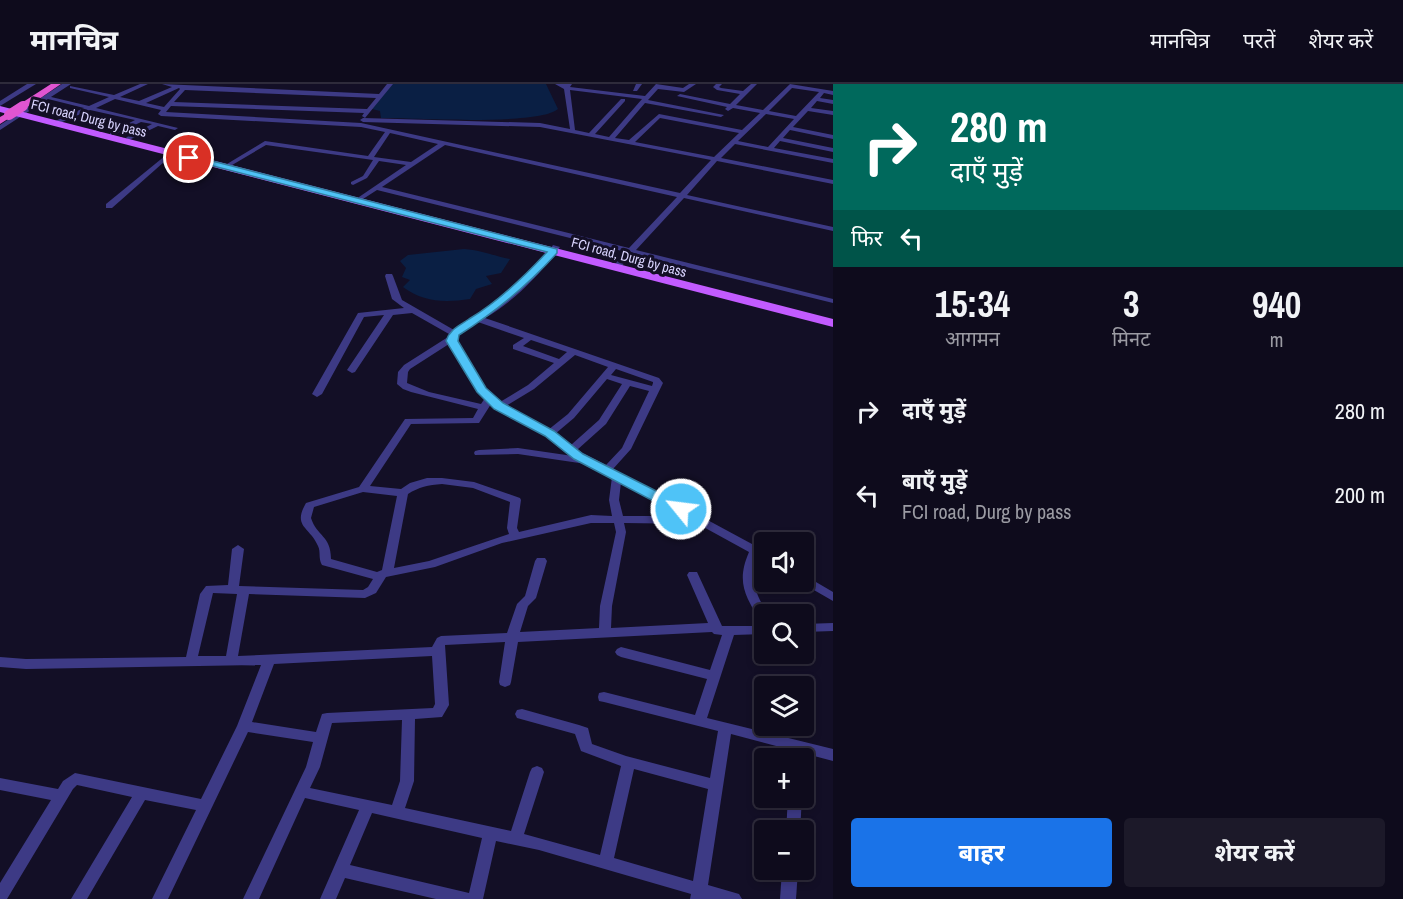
<!DOCTYPE html>
<html lang="hi">
<head>
<meta charset="utf-8">
<style>
	body { margin:0; font-family:"Archivo Narrow","Noto Sans Devanagari",sans-serif; background:#1c1929; color:#f1f3f6; height:100vh; display:flex; flex-direction:column; font-size:22px; white-space:nowrap }
	* { box-sizing:border-box; margin:0 }
	p { font-size:20px; color:#9b9ba3 }
	.icon { flex:none; width:33px; height:33px; fill:none; stroke:currentColor; stroke-width:2; stroke-linecap:round; stroke-linejoin:round }
	.map { position:relative; flex:1; overflow:hidden }
	.details { display:flex; flex-direction:column; background:#0e0b1c; width:570px }
	.details>* { flex:none }
	.banner { background:#00695c; color:#fff; overflow:hidden }
	.controls { position:absolute; left:754px; top:448px; display:grid; gap:12px }
	.controls a { display:grid; place-items:center; width:60px; height:60px; border-radius:6px; background:#0e0b1c; box-shadow:0 3px 9px #0003,0 0 0 2px #2e2b3b; font-size:30px }
	.pin { position:absolute; display:grid; place-items:center; width:51px; height:51px; color:#fff; margin:-26px; border:3px solid #fff; border-radius:50%; box-shadow:0 2px 6px #0007 }
	.me { position:absolute; width:66px; margin:-33px; rotate:299deg; stroke-linejoin:round; filter:drop-shadow(0 0 4px #0008) }
	.turn { display:flex; align-items:center; gap:21px; height:126px; padding:0 18px; font-size:27px }
	.turn .icon { width:78px; height:78px; stroke-width:2.5 }
	.turn b { display:block; font-size:42px; line-height:51px }
	.then { display:flex; align-items:center; height:57px; padding:0 18px; background:#0003; gap:12px; font-size:22px }
	.eta { display:flex; justify-content:space-evenly; align-items:center; height:102px; text-align:center }
	.eta b { font-size:36px; font-weight:700; line-height:42px }
	.cta { display:flex; gap:12px; margin-top:auto; padding:12px 18px }
	.cta a { flex:1; height:69px; border-radius:6px; background:#1a73e8; color:#fff; font-size:24px; font-weight:700; line-height:69px; text-align:center }
	.cta a+a { background:#1c1929; color:#f1f3f6 }
	ul { padding:0; list-style:none }
	li { display:flex; align-items:center; gap:18px; height:84px; padding:0 18px }
	li div { flex:1 }
	li b { display:block; font-size:22px }
	li em { font-style:normal }
	header { display:flex; align-items:center; gap:36px; box-sizing:border-box; height:84px; padding:0 30px; background:#0e0b1c; border-bottom:2px solid #2e2b3b }
	header strong { font-size:28px }
	nav { display:flex; gap:33px; margin-inline-start:auto; font-size:21px }
	main { display:flex; flex:1; min-height:0 }
	.map>svg:first-child { display:block }
	.water { fill:#0a1f44 }
	.lines { fill:none; stroke-linecap:round; stroke-linejoin:round }
	.minor { fill:#3d3a85; fill-rule:evenodd }
	.tertiary { fill:#3d3a85; fill-rule:evenodd }
	.primary { fill:#c25bff; fill-rule:evenodd }
	.trunk { fill:#e055d1; fill-rule:evenodd }
	.trunk-bridge { stroke:#e055d1; stroke-width:10 }
	.route { fill:#4fc3f7; stroke:#337fa1; stroke-width:1.5 }
	.labels { text-anchor:middle; dominant-baseline:central; stroke-width:6; stroke-linejoin:round; paint-order:stroke }
	.far-street-label { font-size:14px; fill:#d9d4ff; stroke:#130f26 }
</style>
</head>
<body>
<header>
<strong>मानचित्र</strong>
<nav><a>मानचित्र</a><a>परतें</a><a>शेयर करें</a></nav>
</header>
<main>
<div class="map">
<svg width="833" height="815" viewBox="0 0 833 815">
	<rect width="100%" height="100%" fill="#130f26"/>
	<g class="water">
		<path d="M 392,0 L 546,0 L 558,25 C 538,42 413,34 381,34 L 380,27 L 372,25 Z"/>
		<path d="M 464,165 C 481,166 494,172 510,175 L 501,189 L 486,192 L 492,200 L 476,205 L 470,215 C 444,219 423,218 403,203 L 410,196 L 402,193 L 406,184 L 400,177 L 408,171 Z"/>
	</g>
	<g class="lines">
		<g class="minor">
			<path d="M 140,0 L 148,0 L 120,13 L 139,17 L 172,3 L 162,0 L 379,10 L 387,0 L 393,0 L 365,34 L 362,32 L 364,29 L 171,22 L 166,28 L 361,39 L 680,109 L 711,76 L 540,43 L 363,38 L 360,36 L 363,34 L 540,39 L 570,45 L 564,5 L 555,0 L 572,0 L 570,3 L 645,12 L 656,0 L 683,4 L 689,0 L 696,0 L 684,8 L 658,5 L 648,16 L 724,31 L 721,33 L 645,19 L 615,54 L 629,56 L 659,30 L 742,46 L 760,29 L 733,24 L 728,27 L 725,25 L 727,23 L 677,12 L 680,10 L 730,20 L 740,10 L 717,6 L 713,3 L 716,0 L 722,0 L 719,3 L 721,4 L 743,7 L 751,0 L 757,0 L 736,21 L 763,26 L 790,0 L 833,7 L 833,11 L 824,9 L 820,14 L 833,16 L 833,20 L 817,17 L 811,24 L 833,27 L 833,31 L 808,27 L 793,43 L 833,51 L 833,55 L 790,46 L 783,54 L 833,64 L 833,68 L 780,57 L 774,64 L 833,75 L 833,79 L 735,60 L 721,74 L 833,96 L 833,100 L 717,77 L 687,111 L 833,143 L 833,147 L 684,114 L 636,166 L 833,215 L 833,219 L 633,170 L 619,185 L 616,185 L 612,183 L 626,168 L 377,106 L 363,115 L 359,115 L 359,113 L 406,81 L 379,77 L 367,94 L 353,101 L 351,100 L 351,98 L 363,92 L 373,76 L 266,61 L 227,84 L 222,83 L 265,57 L 368,72 L 385,48 L 361,43 L 161,32 L 158,30 L 161,26 L 115,15 L 96,24 L 178,44 L 175,46 L 158,42 L 129,56 L 126,54 L 127,53 L 152,40 L 141,38 L 112,52 L 110,51 L 110,49 L 135,36 L 90,26 L 55,41 L 53,40 L 53,38 L 84,24 L 44,14 L 47,12 L 89,22 L 109,13 L 70,4 L 70,2 L 114,11 ZM 179,4 L 180,5 L 164,23 L 146,19 ZM 792,4 L 819,8 L 796,32 L 769,27 ZM 185,6 L 376,14 L 367,25 L 174,18 ZM 570,6 L 642,15 L 609,53 L 595,50 L 625,17 L 625,15 L 621,15 L 589,49 L 575,46 ZM 766,30 L 794,35 L 768,63 L 738,57 ZM 660,34 L 739,49 L 714,73 L 635,58 ZM 390,49 L 438,60 L 411,78 L 374,73 ZM 445,61 L 677,113 L 629,164 L 382,103 Z"/>
			<polygon points="636,0 642,0 637,7 633,7"/>
			<polygon points="171,67 173,68 173,70 112,124 106,124 106,120"/>
			<path d="M 553,161 L 560,163 C 540,191 514,217 485,234 L 659,294 L 663,299 L 631,365 L 613,385 L 765,467 L 765,476 L 758,473 C 749,496 756,512 769,531 L 765,531 L 765,539 L 761,538 C 745,512 736,498 749,468 L 698,440 L 624,439 L 626,448 L 612,522 L 611,544 L 708,539 L 687,491 L 689,488 L 697,488 L 722,542 L 765,542 L 765,550 L 734,551 L 707,634 L 833,665 L 833,677 L 731,650 L 708,801 L 739,810 L 742,815 L 690,815 L 691,810 L 539,766 L 496,757 L 483,815 L 436,815 L 345,794 L 336,815 L 320,815 L 359,726 L 305,714 L 259,815 L 243,815 L 306,683 L 313,658 L 248,648 L 168,815 L 152,815 L 196,726 L 145,716 L 87,815 L 71,815 L 132,713 L 77,701 L 73,705 L 7,815 L 0,815 L 0,799 L 51,716 L 0,706 L 0,694 L 58,705 L 63,697 L 75,689 L 201,715 L 237,642 L 261,581 L 26,585 L 0,583 L 0,573 L 26,575 L 186,573 L 200,510 L 206,502 L 228,501 L 232,465 L 238,461 L 244,465 L 239,502 L 363,506 L 368,503 L 373,495 L 322,481 C 318,474 321,468 318,462 C 310,443 292,443 306,419 L 359,403 L 405,335 L 473,334 L 478,325 L 411,308 L 403,305 L 397,300 L 398,288 L 404,281 L 448,253 L 449,250 L 412,229 L 393,231 L 355,288 L 352,289 L 347,286 L 384,231 L 364,233 L 322,310 L 317,313 L 312,310 L 358,229 L 404,224 L 392,215 L 385,192 L 386,190 L 392,190 L 393,192 L 402,216 L 454,246 C 464,238 476,233 486,226 C 512,209 535,187 553,161 ZM 478,238 L 524,254 L 513,261 L 513,265 L 554,279 L 528,301 L 500,318 L 485,304 L 456,257 L 456,253 ZM 531,256 L 567,268 L 559,275 L 523,262 ZM 449,260 L 476,306 L 485,314 L 481,320 L 429,308 L 407,299 L 408,288 L 410,285 ZM 575,271 L 608,283 L 568,330 L 548,346 L 506,322 L 534,305 ZM 616,285 L 653,298 L 653,299 L 652,302 L 611,291 ZM 607,295 L 622,300 L 599,336 L 571,361 L 555,350 L 574,334 ZM 630,302 L 649,307 L 622,364 L 606,381 L 577,366 L 606,340 ZM 491,320 L 546,352 L 573,372 L 518,364 L 479,366 L 475,367 L 474,369 L 475,371 L 518,370 L 586,380 L 612,393 L 609,416 L 612,432 L 591,431 L 519,448 L 517,444 L 521,416 L 520,414 L 474,398 L 442,394 L 427,394 L 410,399 L 401,405 L 370,402 L 411,340 L 479,339 ZM 621,398 L 685,432 L 623,432 L 619,416 ZM 442,400 L 473,404 L 510,418 L 507,444 L 509,450 L 429,477 L 394,484 L 408,410 C 419,403 428,401 442,400 ZM 363,408 L 397,412 L 382,486 L 377,488 L 331,475 C 331,451 317,453 311,434 L 314,423 ZM 591,439 L 614,439 L 616,448 L 600,522 L 599,544 L 520,548 L 528,522 L 536,514 L 547,477 L 545,474 L 537,474 L 535,477 L 525,512 L 517,520 L 507,549 L 441,552 L 437,554 L 432,563 L 238,572 L 249,510 L 365,514 L 376,509 L 386,493 L 435,483 L 502,459 ZM 213,509 L 237,510 L 226,572 L 198,572 ZM 712,548 L 714,550 L 722,551 L 710,586 L 621,563 L 617,565 L 615,568 L 617,571 L 621,573 L 707,595 L 695,631 L 604,608 L 599,609 L 598,613 L 599,617 L 604,618 L 718,647 L 710,694 L 626,672 L 592,660 L 588,644 L 579,641 L 522,625 L 517,626 L 515,630 L 517,634 L 575,650 L 581,667 L 621,682 L 600,771 L 524,750 L 544,688 L 542,684 L 537,682 L 532,684 L 530,688 L 511,747 L 405,724 L 414,697 L 415,635 L 442,633 L 449,621 L 445,561 L 505,558 L 499,598 L 500,601 L 505,603 L 510,601 L 511,598 L 518,558 ZM 432,572 L 435,620 L 433,624 L 327,629 L 322,630 L 316,648 L 252,638 L 274,580 ZM 402,636 L 400,697 L 392,721 L 310,704 L 320,683 L 332,639 ZM 634,685 L 708,705 L 693,797 L 614,774 ZM 372,729 L 482,754 L 469,809 L 350,781 Z"/>
			<polygon points="804,491 833,508 833,517 800,498 804,498"/>
			<polygon points="833,539 833,547 804,548 804,540"/>
			<polygon points="788,714 802,714 800,747 786,747"/>
			<polygon points="782,786 798,786 796,815 780,815"/>
		</g>
		<g class="tertiary">
			<polygon points="27,0 36,0 0,22 0,17"/>
			<polygon points="62,0 71,0 0,46 0,41"/>
		</g>
		<polygon class="primary" points="0,22 833,235 833,243 0,28"/>
		<g class="trunk">
			<polygon points="51,0 61,0 26,24 20,24 20,20"/>
			<polygon points="9,28 14,31 0,40 0,33"/>
		</g>
		<polyline class="trunk-bridge" points="9,31 23,22"/>
	</g>
	<path class="route" d="M 189,71 L 557,165 L 557,169 C 527,202 497,227 459,251 L 458,257 L 486,304 L 503,319 L 554,347 L 583,370 L 686,422 L 686,429 L 676,429 L 574,375 L 545,352 L 494,325 L 477,308 L 446,257 C 450,245 459,242 469,235 C 499,217 523,194 547,168 L 186,75 Z"/>
	<g class="labels">
		<g class="far-street-label">
			<text transform="translate(89 34) rotate(14)">FCI road, Durg by pass</text>
			<text transform="translate(629 173) rotate(15)">FCI road, Durg by pass</text>
		</g>
	</g>
</svg>
<div class="controls">
<a><svg class="icon" aria-label="sound" viewBox="0 0 24 24"><path d="M4 9h4l5-4v14l-5-4H4zM17 9q2 3 0 6"/></svg></a>
<a><svg class="icon" aria-label="search" viewBox="0 0 24 24"><circle cx="10" cy="10" r="6"/><path d="M15 15l6 6"/></svg></a>
<a><svg class="icon" aria-label="layers" viewBox="0 0 24 24"><path d="M12 4l9 5-9 5-9-5zM3 14l9 5 9-5"/></svg></a>
<a>+</a>
<a>−</a>
</div>
<div class="pin" style="left:189px;top:74px;background:#d93025"><svg class="icon" aria-label="arrive" viewBox="0 0 24 24"><path d="M6 21V4h12l-3 4 3 4H6"/></svg></div>
<svg class="me" style="left:681px;top:425px" viewBox="-20 -20 40 40"><circle r="17" fill="#4fc3f7" stroke="#fff" stroke-width="3"/><path d="M0-11L8 9 0 5-8 9z" fill="#fff"/></svg>
</div>
<section class="details">
<div class="banner">
<div class="turn"><svg class="icon" aria-label="right" viewBox="0 0 24 24"><path d="M7 20v-9h11M14 6l5 5-5 5"/></svg><div><b>280 m</b>दाएँ मुड़ें</div></div>
<div class="then">फिर<svg class="icon" aria-label="left" viewBox="0 0 24 24"><path d="M17 20v-9H6M10 6l-5 5 5 5"/></svg></div>
</div>
<div class="eta">
<div><b>15:34</b><p>आगमन</p></div>
<div><b>3</b><p>मिनट</p></div>
<div><b>940</b><p>m</p></div>
</div>
<ul>
<li><svg class="icon" aria-label="right" viewBox="0 0 24 24"><path d="M7 20v-9h11M14 6l5 5-5 5"/></svg><div><b>दाएँ मुड़ें</b></div><em>280 m</em></li>
<li><svg class="icon" aria-label="left" viewBox="0 0 24 24"><path d="M17 20v-9H6M10 6l-5 5 5 5"/></svg><div><b>बाएँ मुड़ें</b><p>FCI road, Durg by pass</p></div><em>200 m</em></li>
</ul>
<div class="cta"><a>बाहर</a><a>शेयर करें</a></div>
</section>
</main>
</body>
</html>
